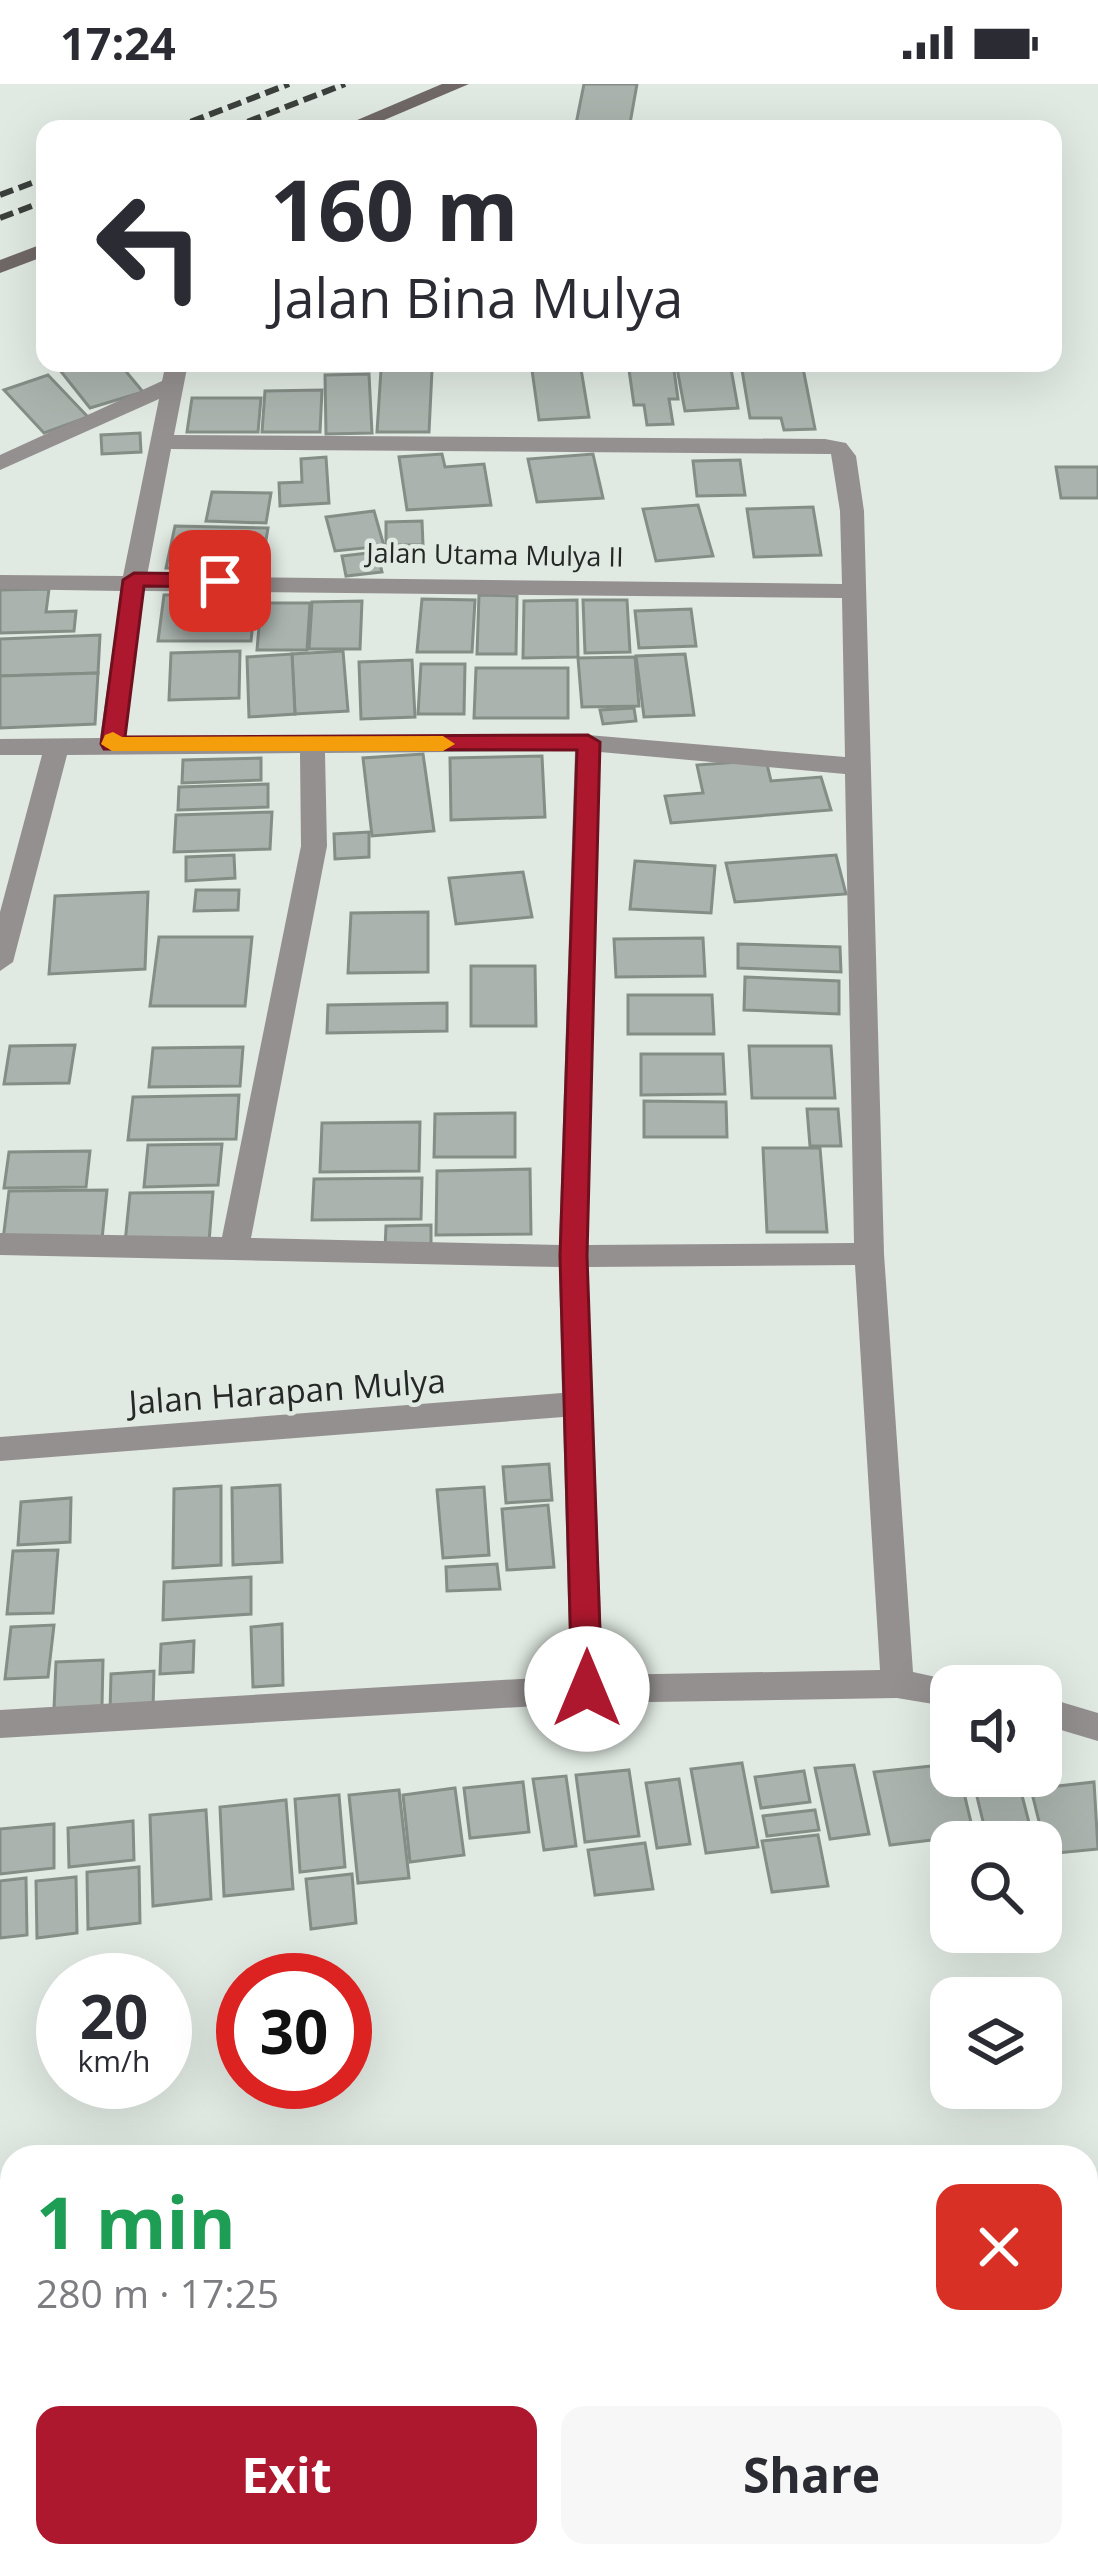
<!DOCTYPE html>
<html lang="en">
<head>
<meta charset="utf-8">
<style>
	body { margin:0; font-family:"Open Sans",sans-serif; background:#f7f7f7; color:#2b2b33; height:100vh; display:flex; flex-direction:column; font-size:45px; white-space:nowrap }
	* { box-sizing:border-box; margin:0 }
	p { font-size:39px; color:#7c7c81 }
	.icon { flex:none; width:66px; height:66px; fill:none; stroke:currentColor; stroke-width:2; stroke-linecap:round; stroke-linejoin:round }
	.map { position:relative; flex:1; overflow:hidden }
	.sheet { position:absolute; left:0px; top:2061px; width:1098px; height:423px; display:flex; flex-direction:column; background:#fff; border-radius:36px 36px 0 0; box-shadow:0 12px 48px #0002 }
	.sheet>* { flex:none }
	.top-card { position:absolute; left:36px; top:36px; width:1026px; height:252px; border-radius:24px; box-shadow:0 12px 48px #0002; background:#fff; color:#2b2b33; overflow:hidden }
	.tools { position:absolute; left:930px; top:1581px; display:grid; gap:24px }
	.tools a { display:grid; place-items:center; width:132px; height:132px; border-radius:24px; background:#fff; box-shadow:0 12px 48px #0002; font-size:60px }
	.speed { position:absolute; left:36px; top:1869px; display:flex; gap:24px; font-size:60px; font-weight:700; text-align:center }
	.speed>* { display:grid; place-content:center; width:156px; height:156px; border-radius:50%; background:#fff; box-shadow:0 12px 48px #0002; line-height:1 }
	.speed small { font-size:30px; font-weight:400 }
	.speed .limit { border:18px solid #d22; background:#fff; color:#111 }
	.pin { position:absolute; display:grid; place-items:center; width:102px; height:102px; color:#fff; margin:-51px; border-radius:24px; box-shadow:0 6px 18px #0006 }
	.me { position:absolute; width:132px; margin:-66px; rotate:0deg; stroke-linejoin:round; filter:drop-shadow(0 0 9px #0008) }
	.turn { display:flex; align-items:center; gap:42px; height:252px; padding:0 36px; font-size:54px }
	.turn .icon { width:156px; height:156px; stroke-width:2.5 }
	.turn b { display:block; font-size:84px; line-height:102px }
	.round { display:grid; place-items:center; flex:none; width:126px; height:126px; border-radius:24px; background:#f7f7f7 }
	.overview { display:flex; align-items:center; justify-content:space-between; height:204px; padding:0 36px }
	h1 { font-size:72px; font-weight:700; line-height:90px; color:#1e9e55 }
	.button { display:flex; gap:24px; margin-top:auto; padding:24px 36px }
	.button a { flex:1; height:138px; border-radius:24px; background:#ad182e; color:#fff; font-size:48px; font-weight:700; line-height:138px; text-align:center }
	.button a+a { background:#f7f7f7; color:#2b2b33 }
	.status { display:flex; justify-content:space-between; align-items:center; height:84px; padding:0 60px; background:#fff; direction:ltr }
	.status svg { height:33px; fill:currentColor }
	.map>svg:first-child { display:block }
	.building { fill:#aab3ad; stroke:#858d87; stroke-width:3 }
	.lines { fill:none; stroke-linecap:round; stroke-linejoin:round }
	.street { fill:#959090; fill-rule:evenodd }
	.secondary { fill:#6f6867; fill-rule:evenodd }
	.rail { stroke:#3c403d; stroke-width:6; stroke-dasharray:14 6; stroke-linecap:butt }
	.route { fill:#ad182e; stroke:#70101e; stroke-width:3 }
	.slow { fill:#f59e0b }
	.labels { text-anchor:middle; dominant-baseline:central; stroke-width:9; stroke-linejoin:round; paint-order:stroke }
	.far-street-label { font-size:27px; fill:#252826; stroke:#e0e9e2 }
	.street-label { font-size:33px; fill:#252826; stroke:#e0e9e2 }
</style>
</head>
<body>
<div class="status"><b>17:24</b><svg viewBox="0 0 49 12"><path d="M0 12V9h3v3zM5 12V6h3v6zM10 12V3h3v9zM15 12V0h3v12zM26 1h20v11H26zM47 4h2v5h-2z"/></svg></div>
<div class="map">
<svg width="1098" height="2483" viewBox="0 0 1098 2483">
	<rect width="100%" height="100%" fill="#e0e9e2"/>
	<g class="building">
		<polygon points="584,0 637,0 629,45 575,45"/>
		<polygon points="78,279 119,279 143,308 90,324 59,285"/>
		<polygon points="531,279 580,279 589,333 539,336"/>
		<polygon points="628,279 673,279 678,315 669,315 673,340 647,341 644,321 634,321"/>
		<polygon points="676,279 730,279 738,324 685,327"/>
		<polygon points="803,284 815,345 784,346 781,334 750,334 742,286"/>
		<polygon points="381,286 432,286 429,348 377,348"/>
		<polygon points="369,290 372,349 326,350 325,291"/>
		<polygon points="48,291 88,333 44,349 4,306"/>
		<polygon points="322,306 320,348 262,348 265,307"/>
		<polygon points="192,314 261,314 258,348 187,348"/>
		<polygon points="140,349 141,368 102,370 101,351"/>
		<polygon points="442,370 445,383 484,380 491,421 407,426 399,373"/>
		<polygon points="593,370 603,414 537,418 528,375"/>
		<polygon points="326,373 329,419 280,422 279,399 302,398 301,375"/>
		<polygon points="740,376 745,411 697,412 693,377"/>
		<polygon points="1056,383 1098,383 1098,414 1061,414"/>
		<polygon points="212,408 271,409 266,439 206,437"/>
		<polygon points="698,421 713,472 656,477 643,425"/>
		<polygon points="813,423 821,471 754,473 747,425"/>
		<polygon points="374,427 384,462 335,467 326,433"/>
		<polygon points="422,437 423,461 386,461 386,438"/>
		<polygon points="175,442 268,444 261,486 166,484"/>
		<polygon points="377,468 382,488 346,492 342,472"/>
		<polygon points="49,505 46,528 76,527 74,547 0,549 0,506"/>
		<polygon points="256,510 251,557 158,557 164,511"/>
		<polygon points="479,511 517,512 516,570 477,570"/>
		<polygon points="422,515 475,516 472,568 417,568"/>
		<polygon points="577,516 578,573 523,574 524,517"/>
		<polygon points="583,516 627,516 630,568 585,569"/>
		<polygon points="362,517 360,565 309,565 312,518"/>
		<polygon points="261,519 310,519 307,566 257,566"/>
		<polygon points="691,525 696,562 639,564 635,527"/>
		<polygon points="100,551 98,589 0,592 0,555"/>
		<polygon points="240,567 239,614 169,616 171,569"/>
		<polygon points="343,567 348,627 295,630 292,570"/>
		<polygon points="292,570 295,630 249,633 247,573"/>
		<polygon points="685,570 694,631 644,633 636,572"/>
		<polygon points="635,573 639,622 582,623 578,574"/>
		<polygon points="412,576 415,633 361,635 359,578"/>
		<polygon points="421,580 465,580 464,630 418,630"/>
		<polygon points="476,584 568,584 568,634 474,634"/>
		<polygon points="98,589 95,640 0,644 0,592"/>
		<polygon points="634,624 636,637 603,640 600,626"/>
		<polygon points="423,670 434,747 372,752 363,674"/>
		<polygon points="542,672 545,733 451,736 450,674"/>
		<polygon points="261,674 261,696 182,699 183,676"/>
		<polygon points="766,676 771,697 821,693 831,726 671,739 665,712 703,709 697,681"/>
		<polygon points="268,700 268,723 178,726 179,703"/>
		<polygon points="272,728 270,765 174,768 176,731"/>
		<polygon points="369,748 369,773 335,775 334,750"/>
		<polygon points="234,771 235,794 186,797 186,773"/>
		<polygon points="836,771 846,810 735,818 726,779"/>
		<polygon points="635,777 715,782 711,829 630,825"/>
		<polygon points="523,788 532,833 456,840 449,794"/>
		<polygon points="196,806 239,806 238,826 194,827"/>
		<polygon points="148,808 145,885 49,890 55,812"/>
		<polygon points="428,828 428,888 348,889 351,829"/>
		<polygon points="159,853 252,853 245,922 150,922"/>
		<polygon points="703,854 705,892 616,893 614,855"/>
		<polygon points="738,860 840,863 841,888 738,884"/>
		<polygon points="471,882 535,882 536,942 471,942"/>
		<polygon points="745,893 839,897 839,930 744,926"/>
		<polygon points="628,911 712,911 714,950 628,950"/>
		<polygon points="447,919 447,947 327,949 328,921"/>
		<polygon points="75,961 69,999 4,1000 10,962"/>
		<polygon points="749,962 831,962 835,1014 752,1014"/>
		<polygon points="243,963 240,1002 149,1003 153,964"/>
		<polygon points="641,970 723,970 725,1010 641,1011"/>
		<polygon points="239,1011 236,1055 128,1056 133,1013"/>
		<polygon points="644,1017 726,1018 727,1053 644,1053"/>
		<polygon points="807,1025 838,1025 841,1062 810,1062"/>
		<polygon points="515,1029 515,1073 434,1073 435,1030"/>
		<polygon points="420,1038 419,1087 320,1088 322,1039"/>
		<polygon points="222,1060 218,1101 144,1103 148,1061"/>
		<polygon points="763,1064 820,1064 827,1148 767,1148"/>
		<polygon points="90,1067 86,1103 4,1104 9,1068"/>
		<polygon points="530,1085 531,1150 436,1151 437,1087"/>
		<polygon points="422,1094 421,1135 312,1136 314,1095"/>
		<polygon points="107,1106 102,1155 3,1156 9,1107"/>
		<polygon points="213,1108 209,1158 125,1159 130,1109"/>
		<polygon points="431,1141 431,1164 385,1165 386,1142"/>
		<polygon points="549,1380 552,1416 506,1419 503,1383"/>
		<polygon points="280,1401 282,1478 233,1481 232,1404"/>
		<polygon points="221,1402 221,1481 173,1484 174,1405"/>
		<polygon points="484,1403 489,1471 443,1474 437,1406"/>
		<polygon points="71,1414 70,1458 18,1461 21,1418"/>
		<polygon points="548,1421 554,1483 507,1486 502,1425"/>
		<polygon points="58,1466 53,1529 7,1530 13,1467"/>
		<polygon points="497,1480 500,1505 447,1507 446,1483"/>
		<polygon points="251,1493 251,1530 163,1536 164,1498"/>
		<polygon points="282,1540 283,1601 253,1603 251,1543"/>
		<polygon points="54,1541 48,1593 5,1595 11,1543"/>
		<polygon points="194,1557 193,1588 160,1590 161,1560"/>
		<polygon points="103,1576 102,1622 54,1625 56,1578"/>
		<polygon points="154,1587 153,1626 110,1629 111,1590"/>
		<polygon points="742,1679 758,1763 706,1769 691,1685"/>
		<polygon points="951,1680 951,1692 960,1692 974,1751 890,1761 874,1688"/>
		<polygon points="854,1681 869,1750 830,1755 815,1684"/>
		<polygon points="629,1686 639,1752 585,1758 576,1691"/>
		<polygon points="804,1687 810,1718 761,1724 755,1693"/>
		<polygon points="566,1692 576,1762 544,1766 533,1695"/>
		<polygon points="972,1692 1017,1692 1034,1758 988,1758"/>
		<polygon points="679,1695 690,1760 657,1764 646,1699"/>
		<polygon points="523,1698 529,1748 470,1754 464,1704"/>
		<polygon points="1094,1698 1098,1765 1047,1770 1031,1705"/>
		<polygon points="455,1704 464,1771 410,1778 403,1711"/>
		<polygon points="399,1706 409,1794 358,1799 349,1711"/>
		<polygon points="339,1711 345,1783 300,1788 295,1715"/>
		<polygon points="286,1716 293,1805 224,1812 220,1723"/>
		<polygon points="206,1726 211,1815 153,1822 150,1731"/>
		<polygon points="815,1726 819,1746 767,1752 763,1732"/>
		<polygon points="133,1737 134,1776 69,1783 68,1744"/>
		<polygon points="54,1740 54,1784 0,1790 0,1745"/>
		<polygon points="818,1751 828,1802 772,1808 762,1757"/>
		<polygon points="645,1759 653,1805 595,1811 588,1766"/>
		<polygon points="139,1783 140,1839 88,1845 87,1788"/>
		<polygon points="352,1790 356,1839 311,1845 306,1795"/>
		<polygon points="76,1793 77,1849 37,1854 36,1797"/>
		<polygon points="26,1794 27,1851 0,1854 0,1797"/>
	</g>
	<g class="lines">
		<g class="street">
			<path d="M 166,279 L 188,279 L 174,351 L 825,355 L 846,359 L 856,372 L 864,427 L 884,1170 L 913,1588 L 963,1599 L 951,1602 L 951,1623 L 897,1614 L 587,1619 L 0,1654 L 0,1626 L 570,1592 L 563,1333 L 0,1377 L 0,1353 L 562,1309 L 559,1183 L 0,1171 L 0,1149 L 222,1153 L 301,762 L 300,669 L 67,671 L 13,878 L 0,887 L 0,828 L 42,671 L 0,671 L 0,655 L 100,654 L 121,507 L 0,505 L 0,491 L 123,492 L 159,315 L 0,386 L 0,371 L 162,297 ZM 171,365 L 831,370 L 840,427 L 842,500 L 147,492 ZM 144,507 L 842,514 L 845,673 L 588,651 L 125,654 ZM 575,667 L 559,1161 L 251,1154 L 327,762 L 325,669 ZM 600,668 L 845,690 L 854,1159 L 588,1161 ZM 855,1181 L 880,1586 L 603,1591 L 588,1183 Z"/>
			<polygon points="1041,1612 1098,1629 1098,1657 1041,1640"/>
		</g>
		<g class="secondary">
			<polygon points="442,0 469,0 363,45 336,45"/>
			<polygon points="45,159 45,172 0,189 0,176"/>
		</g>
		<g class="rail">
			<polyline points="172,45 289,0"/>
			<polyline points="229,45 345,0"/>
			<polyline points="0,111 45,94"/>
			<polyline points="0,134 45,117"/>
		</g>
	</g>
	<polygon class="route" points="134,489 220,490 231,497 220,503 144,502 125,653 588,651 600,658 587,1172 602,1605 597,1614 587,1618 576,1614 572,1605 560,1172 577,666 104,665 101,660 123,496"/>
	<polygon class="slow" points="113,648 122,653 443,652 455,660 443,667 112,667 101,660 105,651"/>
	<g class="labels">
		<g class="far-street-label">
			<text transform="translate(495 470) rotate(1)">Jalan Utama Mulya II</text>
		</g>
		<g class="street-label">
			<text transform="translate(287 1307) rotate(-4)">Jalan Harapan Mulya</text>
		</g>
	</g>
</svg>
<div class="tools">
<a><svg class="icon" aria-label="sound" viewBox="0 0 24 24"><path d="M4 9h4l5-4v14l-5-4H4zM17 9q2 3 0 6"/></svg></a>
<a><svg class="icon" aria-label="search" viewBox="0 0 24 24"><circle cx="10" cy="10" r="6"/><path d="M15 15l6 6"/></svg></a>
<a><svg class="icon" aria-label="layers" viewBox="0 0 24 24"><path d="M12 4l9 5-9 5-9-5zM3 14l9 5 9-5"/></svg></a>
</div>
<div class="speed"><div>20<small>km/h</small></div><div class="limit">30</div></div>
<div class="pin" style="left:220px;top:497px;background:#d93025"><svg class="icon" aria-label="arrive" viewBox="0 0 24 24"><path d="M6 21V4h12l-3 4 3 4H6"/></svg></div>
<svg class="me" style="left:587px;top:1605px" viewBox="-20 -20 40 40"><circle r="19" fill="#fff"/><path d="M0-13L10 11 0 6-10 11z" fill="#ad182e"/></svg>
<div class="top-card">
<div class="turn"><svg class="icon" aria-label="left" viewBox="0 0 24 24"><path d="M17 20v-9H6M10 6l-5 5 5 5"/></svg><div><b>160 m</b>Jalan Bina Mulya</div></div>
</div>
<section class="sheet">
<div class="overview"><div><h1>1 min</h1><p>280 m · 17:25</p></div><a class="round" style="background:#d93025;color:#fff"><svg class="icon" aria-label="close" viewBox="0 0 24 24"><path d="M6 6l12 12M18 6L6 18"/></svg></a></div>
<div class="button"><a>Exit</a><a>Share</a></div>
</section>
</div>
</body>
</html>
